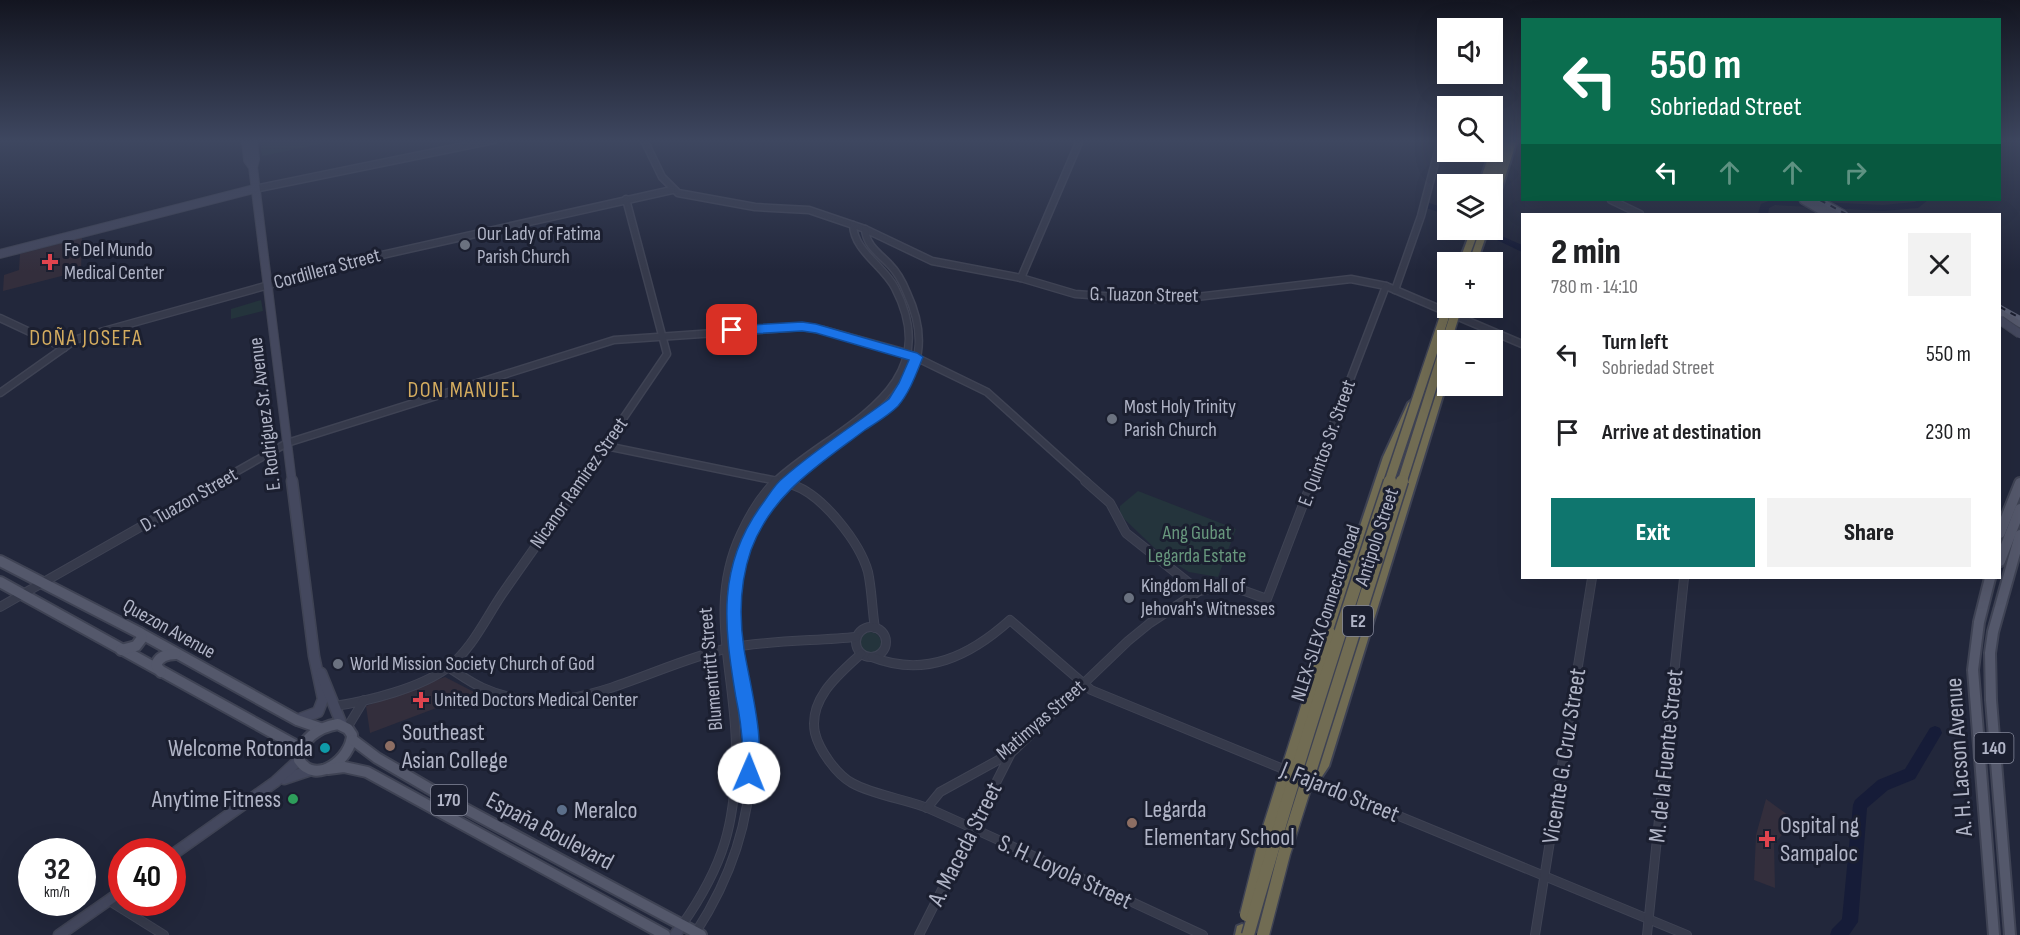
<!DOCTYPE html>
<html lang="en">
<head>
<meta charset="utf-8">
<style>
	body { margin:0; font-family:"Sofia Sans Condensed",sans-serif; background:#f2f2f2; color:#202124; height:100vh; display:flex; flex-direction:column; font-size:22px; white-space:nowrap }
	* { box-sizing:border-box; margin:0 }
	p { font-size:20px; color:#757577 }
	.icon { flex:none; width:33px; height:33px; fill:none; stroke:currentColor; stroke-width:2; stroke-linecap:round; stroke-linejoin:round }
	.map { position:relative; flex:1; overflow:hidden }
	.side { position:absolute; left:1521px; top:213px; width:480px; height:366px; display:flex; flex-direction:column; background:#fff; border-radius:0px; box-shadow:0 6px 24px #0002 }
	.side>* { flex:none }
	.banner { position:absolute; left:1521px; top:18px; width:480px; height:183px; border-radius:0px; box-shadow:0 6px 24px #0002; background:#0b6e4f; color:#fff; overflow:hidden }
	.fabs { position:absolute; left:1437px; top:18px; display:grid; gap:12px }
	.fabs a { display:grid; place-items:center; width:66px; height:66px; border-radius:0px; background:#fff; box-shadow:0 6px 24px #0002; font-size:30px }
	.speed { position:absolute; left:18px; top:838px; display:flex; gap:12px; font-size:30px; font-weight:700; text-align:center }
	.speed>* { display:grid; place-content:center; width:78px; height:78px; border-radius:50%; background:#fff; box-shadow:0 6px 24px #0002; line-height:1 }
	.speed small { font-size:15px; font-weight:400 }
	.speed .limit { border:9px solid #d22; background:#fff; color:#111 }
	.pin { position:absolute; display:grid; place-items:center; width:51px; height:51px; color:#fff; margin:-26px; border-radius:12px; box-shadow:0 3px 9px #0006 }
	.me { position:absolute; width:66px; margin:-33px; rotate:1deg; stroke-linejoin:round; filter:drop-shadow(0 0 4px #0008) }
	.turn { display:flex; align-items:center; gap:21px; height:126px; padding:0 30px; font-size:27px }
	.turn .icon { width:78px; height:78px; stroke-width:2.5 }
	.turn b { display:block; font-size:42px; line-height:51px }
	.lanes { display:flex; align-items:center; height:57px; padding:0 30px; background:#0003; justify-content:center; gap:30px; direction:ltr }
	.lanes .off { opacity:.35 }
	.round { display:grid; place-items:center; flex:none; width:63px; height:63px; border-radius:0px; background:#f2f2f2 }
	.summary { display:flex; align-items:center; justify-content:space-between; height:102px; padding:0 30px }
	h1 { font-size:36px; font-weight:800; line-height:45px }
	.action { display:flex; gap:12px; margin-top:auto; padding:12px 30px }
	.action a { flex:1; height:69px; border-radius:0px; background:#0f766e; color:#fff; font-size:24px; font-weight:800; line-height:69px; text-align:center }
	.action a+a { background:#f2f2f2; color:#202124 }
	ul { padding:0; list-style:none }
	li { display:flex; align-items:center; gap:18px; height:78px; padding:0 30px }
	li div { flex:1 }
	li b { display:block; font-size:22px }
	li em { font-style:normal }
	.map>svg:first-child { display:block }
	.medical { fill:#332e3c }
	.green { fill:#24343c }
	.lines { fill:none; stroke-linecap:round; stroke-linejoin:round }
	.river { fill:#161c38; fill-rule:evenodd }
	.tertiary-far1-casing { stroke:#3f4354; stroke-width:9 }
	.tertiary-casing { stroke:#3f4354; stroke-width:10 }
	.secondary-far1-casing { stroke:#3f4354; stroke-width:10 }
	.secondary-casing { stroke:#3f4354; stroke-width:13 }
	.primary-far1-casing { stroke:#3f4354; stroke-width:11 }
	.primary-casing { stroke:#3f4354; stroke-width:14 }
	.motorway-casing { stroke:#3e4253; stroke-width:4 }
	.tertiary-far1 { stroke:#363a4b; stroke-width:6 }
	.tertiary { stroke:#363a4b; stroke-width:8 }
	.secondary-far1 { stroke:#44485e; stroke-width:8 }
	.secondary { stroke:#44485e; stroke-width:10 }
	.primary-far1 { stroke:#54586b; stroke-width:8 }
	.primary { stroke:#54586b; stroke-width:10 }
	.motorway { fill:#716c53; fill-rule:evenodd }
	.rail-casing { stroke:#585d72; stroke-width:4.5 }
	.rail { stroke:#1b1f30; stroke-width:2; stroke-dasharray:6; stroke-linecap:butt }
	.secondary-bridge-casing { stroke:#3f4354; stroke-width:10; stroke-linecap:butt }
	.motorway-bridge-far1-casing { stroke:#3e4253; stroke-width:12; stroke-linecap:butt }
	.motorway-bridge-casing { stroke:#3e4253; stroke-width:15; stroke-linecap:butt }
	.secondary-bridge { stroke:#44485e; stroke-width:8 }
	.motorway-bridge-far1 { stroke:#716c53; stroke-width:9 }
	.motorway-bridge { stroke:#716c53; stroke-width:12 }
	.route { fill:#1a73e8; stroke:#114b97; stroke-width:1.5 }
	.worship-dot { fill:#6b7280; stroke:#1b1f30; stroke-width:2 }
	.health-dot { fill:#e0444e; stroke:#1b1f30; stroke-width:2 }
	.education-dot { fill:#8d6e63; stroke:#1b1f30; stroke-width:2 }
	.culture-dot { fill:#0f9aa8; stroke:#1b1f30; stroke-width:2 }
	.leisure-dot { fill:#2e9e5b; stroke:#1b1f30; stroke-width:2 }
	.service-dot { fill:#5c6f8a; stroke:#1b1f30; stroke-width:2 }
	.labels { text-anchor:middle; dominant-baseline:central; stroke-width:6; stroke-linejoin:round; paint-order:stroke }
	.shield { fill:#1b1f30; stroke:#84889a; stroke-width:1.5 }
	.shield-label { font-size:18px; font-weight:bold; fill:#b1b5c7 }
	.poi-label { font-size:20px; fill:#b1b5c7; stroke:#1b1f30; text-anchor:start }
	.street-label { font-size:20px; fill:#b1b5c7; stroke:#1b1f30 }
	.park-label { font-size:20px; fill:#68987e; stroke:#1b1f30 }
	.quarter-label { font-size:22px; letter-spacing:1.5px; fill:#d4ac5f; stroke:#1b1f30 }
	.near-poi-label { font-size:24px; fill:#b1b5c7; stroke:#1b1f30; text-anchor:start }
	.near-street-label { font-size:24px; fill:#b1b5c7; stroke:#1b1f30 }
</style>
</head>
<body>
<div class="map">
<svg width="2020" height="935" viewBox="0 0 2020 935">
	<rect width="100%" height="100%" fill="#22273b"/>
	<g class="medical">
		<polygon points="82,238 81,271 3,291 4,275 19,270 20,254"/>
		<polygon points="445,677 476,693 370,733 366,706"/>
		<polygon points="1766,799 1795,820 1774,844 1775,888 1754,880 1756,835"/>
	</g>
	<g class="green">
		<polygon points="260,140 340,140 262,156"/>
		<polygon points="261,300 263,311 231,319 231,309"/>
		<polygon points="1138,491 1236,529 1218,577 1189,572 1163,556 1120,515 1120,506"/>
		<circle cx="870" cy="643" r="11"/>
	</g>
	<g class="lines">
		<g class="river">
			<polygon points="1771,200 1883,205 1915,202 1918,200 1928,200 1918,208 1883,211 1775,205 1769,208 1768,214 1758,214 1761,204"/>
			<polygon points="1429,203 1448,209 1448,215 1426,208 1424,206"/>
			<polygon points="1476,230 1488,230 1522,245 1522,252"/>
			<polygon points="1935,726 1940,728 1942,733 1915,779 1888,790 1867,808 1858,922 1849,935 1830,935 1832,929 1842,919 1853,805 1855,800 1878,780 1905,769 1930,728"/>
		</g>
		<g class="tertiary-far1-casing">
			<g id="tertiary-far1">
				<polyline points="644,140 662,177 678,193 755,207 809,210 865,229 932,261 1021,278 1075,294 1147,299 1179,299 1351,279 1386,286 1522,344"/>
				<polyline points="254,189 494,140"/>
				<polyline points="1611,200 1640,214"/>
				<polyline points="1021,278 1080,140"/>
				<polyline points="1395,290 1421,216 1441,140"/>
				<polyline points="0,318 64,348"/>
				<polyline points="0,393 75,340 86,336 355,261 672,190"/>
				<polyline points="606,446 782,482"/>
				<polyline points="218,482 287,443 614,340 802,327 824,330 907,353 987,392 1087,482"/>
				<polyline points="580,482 667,354 626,199"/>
				<path d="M 775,482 C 833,427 949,392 895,288 C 884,266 854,251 853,225"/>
				<path d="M 786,482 C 847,427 955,396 907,293 C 903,283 898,273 890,265 C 880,254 866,246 865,229"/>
				<polyline points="1311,482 1386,286"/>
				<polyline points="1395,482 1438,349"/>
			</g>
		</g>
		<g class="tertiary-casing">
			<g id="tertiary">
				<path d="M 775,481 C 781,482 788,483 793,485 C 823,495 860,543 868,572 C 872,590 872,610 875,628"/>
				<polyline points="1085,481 1110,503 1126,533 1199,591 1228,585 1267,599 1312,481"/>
				<polyline points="1394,486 1396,481"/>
				<polyline points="0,607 221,481"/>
				<circle cx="871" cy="642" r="15"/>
				<path d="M 861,654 C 839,674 808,699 815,733 C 819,750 837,775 852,783 C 876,796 906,799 930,809 C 1022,850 1112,893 1203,935"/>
				<path d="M 872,657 C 925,678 970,656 1010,620 L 1091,690 L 1288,771"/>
				<path d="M 448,667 C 459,674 471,683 483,688 C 567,727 648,665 729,648 C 767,640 816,641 856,637"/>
				<path d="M 335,706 C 369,701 420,688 447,668 C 473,649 487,615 505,590 C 530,554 556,518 581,481"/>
				<polyline points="347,728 364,700"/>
				<polyline points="1307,778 1687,935"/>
				<polyline points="1297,793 1354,608"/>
				<polyline points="927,808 940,792 1011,753 1128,641 1150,623 1199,591"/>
				<polyline points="1273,870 1280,846"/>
				<polyline points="108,900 164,935"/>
				<path d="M 682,925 C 724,865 736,823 736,750 C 736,674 707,606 741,534 C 750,514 761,496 776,481"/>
				<path d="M 696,932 C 729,881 750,822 751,761 C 753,676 709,597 760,517 C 768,504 776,492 788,481"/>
				<polyline points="919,935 1011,753"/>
				<polyline points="1535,935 1592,578"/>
				<polyline points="1647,935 1684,578"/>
			</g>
		</g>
		<g class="secondary-far1-casing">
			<g id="secondary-far1">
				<polyline points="246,140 248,160 253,167 292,482"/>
				<polyline points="253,140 255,159 253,167"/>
				<polyline points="0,254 254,189"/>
			</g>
		</g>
		<g class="secondary-casing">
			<g id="secondary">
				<polyline points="292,481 314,656 323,699 318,712 297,720"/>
				<polyline points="321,673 342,725"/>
				<polyline points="284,779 311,770"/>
				<polyline points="172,855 275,782 300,759"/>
				<polyline points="59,935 122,891"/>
				<polyline points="675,935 682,925"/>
			</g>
		</g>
		<g class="primary-far1-casing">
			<g id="primary-far1">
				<polyline points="1804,200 1828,214"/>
				<polyline points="1817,200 1842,214"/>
				<polyline points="2000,312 2020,323"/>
			</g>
		</g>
		<g class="primary-casing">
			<g id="primary">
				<polyline points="2000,533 2020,483"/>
				<polyline points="0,561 140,633 297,720 320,728"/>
				<polyline points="2000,561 2020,509"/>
				<polyline points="1990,578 1979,622 1973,670 1994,935"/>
				<polyline points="0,582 293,744 299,754"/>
				<polyline points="121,650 136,646 142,638 140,633"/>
				<path d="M 161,672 L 156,665 C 159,656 167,654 176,654"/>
				<path d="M 338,724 L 348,729 L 352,735 C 351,759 316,786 299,760 C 300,739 319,727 338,724 Z"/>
				<polyline points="353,740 377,758 456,804 701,935"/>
				<polyline points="328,769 344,767 367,772 665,935"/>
				<polyline points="2010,935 1991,700 1990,653 1993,632 2020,535"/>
			</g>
		</g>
		<g class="motorway-casing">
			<g id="motorway">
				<polygon points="1494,140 1509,140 1508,142 1509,140 1517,140 1496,206 1492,209 1492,191 1495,185 1492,186 1492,184 1479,184 1490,152 1492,152"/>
				<polygon points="1471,230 1479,230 1467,262 1459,262"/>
				<polygon points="1480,230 1488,230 1477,262 1469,262"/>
				<polygon points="1448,359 1448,379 1329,766 1321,778 1302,782 1297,780 1296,776 1297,772 1313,768 1318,763 1443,362"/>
				<polygon points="1413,399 1418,403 1393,457 1336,634 1334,638 1330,639 1326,638 1324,634 1383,457 1408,403"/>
				<polygon points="1242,924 1247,926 1249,935 1235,935 1237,926"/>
			</g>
		</g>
		<use href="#tertiary-far1" class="tertiary-far1"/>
		<use href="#tertiary" class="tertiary"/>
		<use href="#secondary-far1" class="secondary-far1"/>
		<use href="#secondary" class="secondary"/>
		<use href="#primary-far1" class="primary-far1"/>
		<use href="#primary" class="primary"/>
		<use href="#motorway" class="motorway"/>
		<g class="rail-casing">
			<g id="rail">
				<polyline points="1820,200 1846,214"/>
				<polyline points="2000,307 2020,318"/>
			</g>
		</g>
		<use href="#rail" class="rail"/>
		<g class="secondary-bridge-casing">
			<polyline id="secondary-bridge" points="2000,320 2020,334"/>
		</g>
		<g class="motorway-bridge-far1-casing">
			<g id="motorway-bridge-far1">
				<polyline points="1389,482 1448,306"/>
				<polyline points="1402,482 1457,308"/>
			</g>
		</g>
		<g class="motorway-bridge-casing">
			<g id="motorway-bridge">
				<polyline points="1246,915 1264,843 1330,634"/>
				<path d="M 1248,935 C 1291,782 1340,631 1390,481"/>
				<polyline points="1263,935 1284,854 1402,481"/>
			</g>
		</g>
		<use href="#secondary-bridge" class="secondary-bridge"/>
		<use href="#motorway-bridge-far1" class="motorway-bridge-far1"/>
		<use href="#motorway-bridge" class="motorway-bridge"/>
	</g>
	<linearGradient id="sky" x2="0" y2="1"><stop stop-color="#131520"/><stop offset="0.52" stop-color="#3e4760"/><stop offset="1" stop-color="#3e4760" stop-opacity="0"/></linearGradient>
	<rect width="2020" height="271" fill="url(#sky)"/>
	<path class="route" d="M 802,322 L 816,324 L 917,353 L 923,357 C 916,374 910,392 898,406 C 889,415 876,423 865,430 C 819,465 772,493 751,550 C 740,582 739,616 744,649 C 749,681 768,749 755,779 L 749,781 L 743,779 C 740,770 743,762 743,752 C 742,734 740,716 736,698 C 724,626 716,566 763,503 C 769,495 775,484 783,478 C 816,449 854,425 889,399 L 899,383 L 909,360 L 816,333 L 802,331 L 732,335 L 726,330 L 732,326 Z"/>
	<g class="worship-dot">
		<circle cx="465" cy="245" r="6"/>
		<circle cx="1112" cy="419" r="6"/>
		<circle cx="1129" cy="598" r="6"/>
		<circle cx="338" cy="664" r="6"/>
	</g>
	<g class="health-dot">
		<path d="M47 253h6v6h6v6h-6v6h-6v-6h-6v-6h6z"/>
		<path d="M418 691h6v6h6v6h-6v6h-6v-6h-6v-6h6z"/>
		<path d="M1764 830h6v6h6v6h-6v6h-6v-6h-6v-6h6z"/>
	</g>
	<g class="education-dot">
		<circle cx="390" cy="746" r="6"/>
		<circle cx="1132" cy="823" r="6"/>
	</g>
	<circle class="culture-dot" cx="325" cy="748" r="6"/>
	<circle class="leisure-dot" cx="293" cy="799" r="6"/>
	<circle class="service-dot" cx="562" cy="810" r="6"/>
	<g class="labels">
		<g class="shield">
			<rect x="1343" y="606" width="30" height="30" rx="4.5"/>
			<rect x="1974.5" y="733" width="39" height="30" rx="4.5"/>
			<rect x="431" y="785" width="36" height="30" rx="4.5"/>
		</g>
		<g class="shield-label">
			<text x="1358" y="621">E2</text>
			<text x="1994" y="748">140</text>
			<text x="449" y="800">170</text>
		</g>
		<g class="poi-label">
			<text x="477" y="234">Our Lady of Fatima<tspan x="477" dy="23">Parish Church</tspan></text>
			<text x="64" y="250">Fe Del Mundo<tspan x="64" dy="23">Medical Center</tspan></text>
			<text x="1124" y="407">Most Holy Trinity<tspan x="1124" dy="23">Parish Church</tspan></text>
			<text x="1141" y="586">Kingdom Hall of<tspan x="1141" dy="23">Jehovah's Witnesses</tspan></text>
			<text x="350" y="664">World Mission Society Church of God</text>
			<text x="434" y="700">United Doctors Medical Center</text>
		</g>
		<g class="street-label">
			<text transform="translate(327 269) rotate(-15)">Cordillera Street</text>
			<text transform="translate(1144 295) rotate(1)">G. Tuazon Street</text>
			<text transform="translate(265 414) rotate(-97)">E. Rodriguez Sr. Avenue</text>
			<text transform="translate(1327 443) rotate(-70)">E. Quintos Sr. Street</text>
			<text transform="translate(579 483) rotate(-55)">Nicanor Ramirez Street</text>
			<text transform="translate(189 500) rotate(-30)">D. Tuazon Street</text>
			<text transform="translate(1377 537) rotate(-72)">Antipolo Street</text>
			<text transform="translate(1326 613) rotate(-72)">NLEX-SLEX Connector Road</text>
			<text transform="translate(169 629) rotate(29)">Quezon Avenue</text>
			<text transform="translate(711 669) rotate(-95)">Blumentritt Street</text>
			<text transform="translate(1041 720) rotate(-41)">Matimyas Street</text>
		</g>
		<g class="park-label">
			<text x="1197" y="533">Ang Gubat<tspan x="1197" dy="23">Legarda Estate</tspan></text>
		</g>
		<g class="quarter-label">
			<text x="86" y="338">DOÑA JOSEFA</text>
			<text x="464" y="390">DON MANUEL</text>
		</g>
		<g class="near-poi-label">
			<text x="402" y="732">Southeast<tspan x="402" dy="28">Asian College</tspan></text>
			<text x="313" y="748" text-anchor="end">Welcome Rotonda</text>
			<text x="281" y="799" text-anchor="end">Anytime Fitness</text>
			<text x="1144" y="809">Legarda<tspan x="1144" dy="28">Elementary School</tspan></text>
			<text x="574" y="810">Meralco</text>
			<text x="1780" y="825">Ospital ng<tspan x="1780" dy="28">Sampaloc</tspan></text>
		</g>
		<g class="near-street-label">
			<text transform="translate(1564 756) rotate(-81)">Vicente G. Cruz Street</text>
			<text transform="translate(1666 756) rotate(-84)">M. de la Fuente Street</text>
			<text transform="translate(1959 757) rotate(-94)">A. H. Lacson Avenue</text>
			<text transform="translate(1340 792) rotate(22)">J. Fajardo Street</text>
			<text transform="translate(550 831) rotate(28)">España Boulevard</text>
			<text transform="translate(965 844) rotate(-63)">A. Maceda Street</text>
			<text transform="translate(1065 872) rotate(25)">S. H. Loyola Street</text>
		</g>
	</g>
</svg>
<div class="fabs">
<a><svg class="icon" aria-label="sound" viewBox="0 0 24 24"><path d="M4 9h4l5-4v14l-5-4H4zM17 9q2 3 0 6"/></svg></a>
<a><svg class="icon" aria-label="search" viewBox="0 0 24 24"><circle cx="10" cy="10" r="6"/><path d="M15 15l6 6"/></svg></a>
<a><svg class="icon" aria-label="layers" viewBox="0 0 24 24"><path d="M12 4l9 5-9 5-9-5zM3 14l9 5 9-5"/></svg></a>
<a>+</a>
<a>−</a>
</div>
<div class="speed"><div>32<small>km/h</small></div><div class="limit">40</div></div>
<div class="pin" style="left:732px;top:330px;background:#d93025"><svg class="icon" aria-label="arrive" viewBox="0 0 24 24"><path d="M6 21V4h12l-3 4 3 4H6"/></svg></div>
<svg class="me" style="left:749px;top:773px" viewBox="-20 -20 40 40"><circle r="19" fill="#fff"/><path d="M0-13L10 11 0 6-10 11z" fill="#1a73e8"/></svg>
<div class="banner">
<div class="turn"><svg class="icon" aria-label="left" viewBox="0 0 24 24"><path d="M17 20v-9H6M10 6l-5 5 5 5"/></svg><div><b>550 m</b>Sobriedad Street</div></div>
<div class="lanes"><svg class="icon" aria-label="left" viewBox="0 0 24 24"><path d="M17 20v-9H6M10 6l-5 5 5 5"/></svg><svg class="icon off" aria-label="ahead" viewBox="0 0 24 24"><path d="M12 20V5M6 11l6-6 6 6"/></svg><svg class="icon off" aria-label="ahead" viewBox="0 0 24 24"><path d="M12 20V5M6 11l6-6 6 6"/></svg><svg class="icon off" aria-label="right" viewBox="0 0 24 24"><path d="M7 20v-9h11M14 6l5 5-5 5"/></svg></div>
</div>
<section class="side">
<div class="summary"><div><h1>2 min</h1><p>780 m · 14:10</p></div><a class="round"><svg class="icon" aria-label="close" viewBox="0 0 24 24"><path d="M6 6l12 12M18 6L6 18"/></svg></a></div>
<ul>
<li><svg class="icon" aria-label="left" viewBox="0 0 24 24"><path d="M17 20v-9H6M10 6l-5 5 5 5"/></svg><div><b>Turn left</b><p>Sobriedad Street</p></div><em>550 m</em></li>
<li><svg class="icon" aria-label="arrive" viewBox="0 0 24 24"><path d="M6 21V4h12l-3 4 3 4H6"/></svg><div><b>Arrive at destination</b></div><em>230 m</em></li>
</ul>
<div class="action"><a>Exit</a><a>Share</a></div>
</section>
</div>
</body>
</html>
